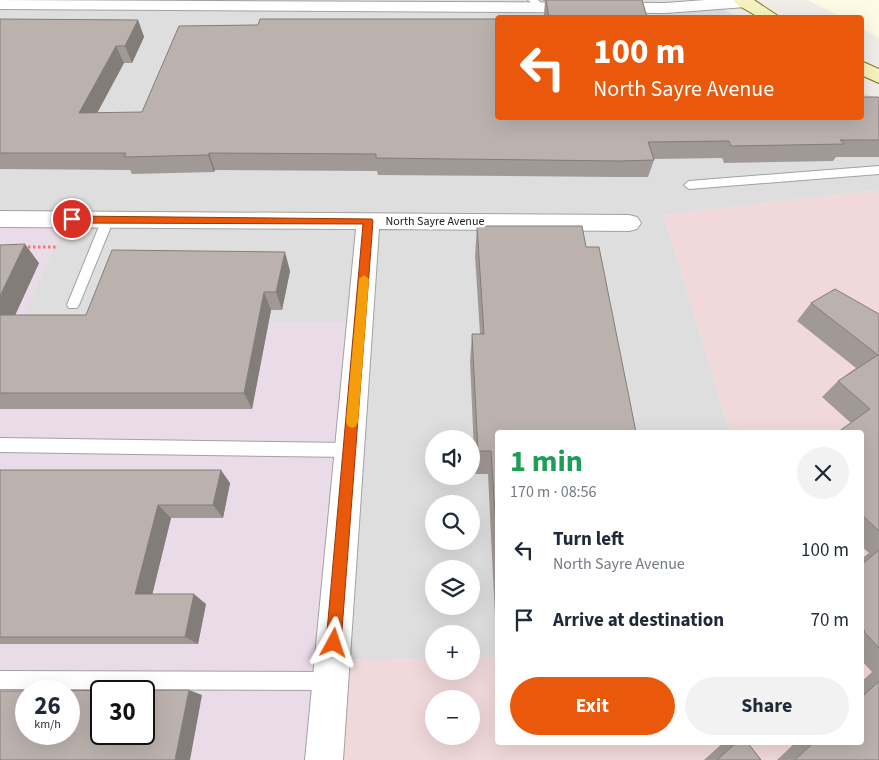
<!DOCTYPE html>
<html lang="en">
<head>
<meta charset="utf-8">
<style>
	body { margin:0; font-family:"Source Sans 3",sans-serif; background:#f2f2f3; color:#1f2937; height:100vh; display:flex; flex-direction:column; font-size:19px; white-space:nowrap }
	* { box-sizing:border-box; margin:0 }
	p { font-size:16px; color:#747a83 }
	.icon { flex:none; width:28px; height:28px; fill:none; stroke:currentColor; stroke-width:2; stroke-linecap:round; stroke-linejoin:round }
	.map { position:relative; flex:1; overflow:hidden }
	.panel { position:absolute; left:495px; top:430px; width:369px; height:315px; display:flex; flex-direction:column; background:#fff; border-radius:5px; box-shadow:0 5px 20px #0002 }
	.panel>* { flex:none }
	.hud { position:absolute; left:495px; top:15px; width:369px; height:105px; border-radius:5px; box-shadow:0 5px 20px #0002; background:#ea580c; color:#fff; overflow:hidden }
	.fabs { position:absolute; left:425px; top:430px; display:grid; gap:10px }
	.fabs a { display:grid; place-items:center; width:55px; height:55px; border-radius:50%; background:#fff; box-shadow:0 5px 20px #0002; font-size:25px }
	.speed { position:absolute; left:15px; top:680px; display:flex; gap:10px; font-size:25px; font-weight:700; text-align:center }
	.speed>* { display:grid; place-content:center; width:65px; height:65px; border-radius:50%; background:#fff; box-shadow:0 5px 20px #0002; line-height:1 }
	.speed small { font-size:12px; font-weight:400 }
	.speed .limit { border:2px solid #111; border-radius:8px; background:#fff; color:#111 }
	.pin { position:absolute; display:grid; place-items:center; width:42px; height:42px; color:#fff; margin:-21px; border:2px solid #fff; border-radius:50%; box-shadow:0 1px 5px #0007 }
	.me { position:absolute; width:55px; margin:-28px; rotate:5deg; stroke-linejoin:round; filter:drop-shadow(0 0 4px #0008) }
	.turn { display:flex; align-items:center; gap:18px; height:105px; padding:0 15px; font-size:22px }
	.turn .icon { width:65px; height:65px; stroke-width:2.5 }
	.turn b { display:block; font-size:35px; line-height:42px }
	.round { display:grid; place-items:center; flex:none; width:52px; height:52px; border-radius:26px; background:#f2f2f3 }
	.summary { display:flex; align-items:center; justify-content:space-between; height:85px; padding:0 15px }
	h1 { font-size:30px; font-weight:700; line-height:38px; color:#1e9e55 }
	.cta { display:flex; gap:10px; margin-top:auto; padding:10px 15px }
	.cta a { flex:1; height:58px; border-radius:30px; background:#ea580c; color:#fff; font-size:20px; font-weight:700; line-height:58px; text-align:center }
	.cta a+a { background:#f2f2f3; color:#1f2937 }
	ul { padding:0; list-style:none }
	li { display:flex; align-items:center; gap:15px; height:70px; padding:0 15px }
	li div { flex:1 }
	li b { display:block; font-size:19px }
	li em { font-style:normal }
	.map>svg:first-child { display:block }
	.residential { fill:#dfdedf; fill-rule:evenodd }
	.commercial { fill:#f1d9db; fill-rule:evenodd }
	.industrial { fill:#eadbe9; fill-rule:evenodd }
	.education { fill:#fefbe5 }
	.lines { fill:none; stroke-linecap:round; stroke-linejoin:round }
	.service-casing { stroke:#a2a2a2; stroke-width:2 }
	.minor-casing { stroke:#a2a2a2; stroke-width:2 }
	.secondary-casing { stroke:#77750a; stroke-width:2 }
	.path { stroke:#f4777a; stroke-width:3; stroke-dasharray:2.5 2.5; stroke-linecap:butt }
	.service { fill:#fff; fill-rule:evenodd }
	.minor { fill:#fff; fill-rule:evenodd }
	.secondary { fill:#f7f3c0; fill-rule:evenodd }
	.wall { fill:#a19996 }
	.shaded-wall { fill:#837d7a }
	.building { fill:#bbb2ae; stroke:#837d7a; fill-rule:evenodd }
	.route { fill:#ea580c; stroke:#983908 }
	.slow { fill:#f59e0b }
	.labels { text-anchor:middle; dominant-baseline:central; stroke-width:5; stroke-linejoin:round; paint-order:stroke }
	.street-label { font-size:12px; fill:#212121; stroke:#fff }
</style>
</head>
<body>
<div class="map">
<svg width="879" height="760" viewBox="0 0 879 760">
	<rect width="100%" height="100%" fill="#f1ede9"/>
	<path class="residential" d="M 0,0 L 707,0 L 737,17 L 498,18 L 498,118 L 861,118 L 861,91 L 879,101 L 879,190 L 664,215 L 730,432 L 498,432 L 497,657 L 471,658 L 471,634 L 434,634 L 434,659 L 326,661 L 20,322 L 63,228 L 0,227 ZM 434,439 L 471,439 L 471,476 L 434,476 ZM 434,504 L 471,504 L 471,541 L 434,541 ZM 434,569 L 471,569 L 471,606 L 434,606 Z"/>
	<path class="commercial" d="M 879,190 L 879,760 L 318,760 L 326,661 L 434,659 L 434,671 L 471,671 L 471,658 L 497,657 L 498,742 L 861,742 L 861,432 L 730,432 L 664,215 ZM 434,699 L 471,699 L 471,736 L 434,736 Z"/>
	<path class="industrial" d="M 0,227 L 63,228 L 21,322 L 355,322 L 318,760 L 0,760 ZM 26,691 L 69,691 L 69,734 L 26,734 ZM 101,691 L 144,691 L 144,734 L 101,734 Z"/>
	<polygon class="education" points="808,0 879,0 879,38 861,28 861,18 841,17"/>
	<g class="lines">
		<g class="service-casing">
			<g id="service">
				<polygon points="528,0 538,0 546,7 539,9"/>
				<polygon points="879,166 879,174 689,189 684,185 689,181"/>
				<polygon points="108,215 114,219 79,305 77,308 69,308 67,305 102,219"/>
				<polygon points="0,438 350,443 355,445 357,450 355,455 350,457 0,452"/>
				<polygon points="0,671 330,672 336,675 339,681 336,687 330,690 0,689"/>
			</g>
		</g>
		<g class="minor-casing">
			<g id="minor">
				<polygon points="0,0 666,3 705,0 753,0 754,2 752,6 746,7 666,13 0,9"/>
				<polygon points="0,211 629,215 637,217 641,223 637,229 629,231 379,229 343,760 305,760 356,229 0,227"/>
			</g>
		</g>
		<g class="secondary-casing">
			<g id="secondary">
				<polygon points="734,0 754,0 781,18 760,18 736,4"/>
				<polygon points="861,61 879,69 879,83 861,75"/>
			</g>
		</g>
		<polyline class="path" points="23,247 57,247"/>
		<use href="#service" class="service"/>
		<use href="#minor" class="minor"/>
		<use href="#secondary" class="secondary"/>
	</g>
	<g class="wall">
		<polygon points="541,0 642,0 647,17 680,18 544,18 544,14 545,1"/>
		<polygon points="0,19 138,20 144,37 132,63 124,63 97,113 498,118 879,98 879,157 836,157 833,161 724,163 722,158 653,159 654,160 648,177 615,177 378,175 377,171 215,170 214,172 132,174 130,170 0,169"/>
		<polygon points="477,226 498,432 498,636 496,636 488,474 475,474 470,361 472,334 480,334 475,256"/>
		<polygon points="0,245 39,263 15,315 86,315 290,271 282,310 271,310 252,409 0,409"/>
		<polygon points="811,303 879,314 879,760 777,760 796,742 861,742 861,682 872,672 861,660 861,559 869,553 861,546 861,432 822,397 838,381 856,368 797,321"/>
		<polygon points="0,470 230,483 223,518 171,518 152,594 206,604 198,644 0,644"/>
		<polygon points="724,742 747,742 761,760 704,760"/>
	</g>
	<g class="shaded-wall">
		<polygon points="138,20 144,37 132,63 125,46"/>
		<polygon points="116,46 124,63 88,130 79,113"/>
		<polygon points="209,153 215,170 214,172 208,155"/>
		<polygon points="25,244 39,263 7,333 0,325 0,296"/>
		<polygon points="285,252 290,271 282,310 276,292"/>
		<polygon points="264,292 271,310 252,409 244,393"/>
		<polygon points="221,470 230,483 223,518 213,505"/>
		<polygon points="158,505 171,518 150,604 135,594"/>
		<polygon points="194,594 206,604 198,644 185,637"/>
		<polygon points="189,690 202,695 190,760 175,760"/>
	</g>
	<g class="building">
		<polygon points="546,0 642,0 647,17 680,18 549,18"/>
		<polygon points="0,19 138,20 125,46 116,46 79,113 142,112 179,26 258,25 260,19 498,19 498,118 861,118 861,97 878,97 879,98 879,140 840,140 844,144 731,146 729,141 648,142 654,160 620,161 376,158 376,154 209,153 208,155 124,157 126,153 0,153"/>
		<polygon points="477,226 582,226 586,247 599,247 636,432 498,432 498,560 491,451 478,451 472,334 484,334"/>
		<polygon points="25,244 0,296 0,245"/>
		<polygon points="112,250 285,252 276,292 264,292 244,393 0,393 0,315 86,315"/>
		<polygon points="835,289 879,314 879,531 861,514 861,432 838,432 870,409 838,381 878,355 811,303"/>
		<polygon points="0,470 221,470 213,505 158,505 135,594 194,594 185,637 0,637"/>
		<polygon points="879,550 879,648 865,633 861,622 861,565"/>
		<polygon points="879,681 879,760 795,760 814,742 861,742 861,698"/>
		<path d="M 189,690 L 175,760 L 0,760 L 0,691 ZM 26,691 L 69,691 L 69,734 L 26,734 ZM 101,691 L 144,691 L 144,734 L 101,734 Z"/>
		<polygon points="737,742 747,742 761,760 717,760"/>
	</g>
	<polygon class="route" points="72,216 372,219 373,221 341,643 339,648 334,650 328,648 326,643 363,224 72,223 68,219"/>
	<polygon class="slow" points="364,275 369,279 358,422 356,426 352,428 348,426 346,422 359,279"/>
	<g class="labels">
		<g class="street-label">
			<text x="435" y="221">North Sayre Avenue</text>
		</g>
	</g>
</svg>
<div class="fabs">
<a><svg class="icon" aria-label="sound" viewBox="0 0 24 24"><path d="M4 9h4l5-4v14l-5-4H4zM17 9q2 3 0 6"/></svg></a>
<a><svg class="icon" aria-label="search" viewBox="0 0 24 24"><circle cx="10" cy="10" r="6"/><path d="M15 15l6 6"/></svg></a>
<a><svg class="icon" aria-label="layers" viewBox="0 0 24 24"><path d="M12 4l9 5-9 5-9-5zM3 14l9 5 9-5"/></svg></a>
<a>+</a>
<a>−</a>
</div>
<div class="speed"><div>26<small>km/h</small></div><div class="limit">30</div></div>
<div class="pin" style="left:72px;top:219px;background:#d93025"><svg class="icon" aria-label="arrive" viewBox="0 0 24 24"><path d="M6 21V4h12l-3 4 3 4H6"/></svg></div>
<svg class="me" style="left:334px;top:643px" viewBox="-20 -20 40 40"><path d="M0-17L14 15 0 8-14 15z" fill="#ea580c" stroke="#fff" stroke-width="4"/></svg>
<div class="hud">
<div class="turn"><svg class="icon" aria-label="left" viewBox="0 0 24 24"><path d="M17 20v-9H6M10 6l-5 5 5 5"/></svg><div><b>100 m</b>North Sayre Avenue</div></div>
</div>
<section class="panel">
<div class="summary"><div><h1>1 min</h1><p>170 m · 08:56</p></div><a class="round"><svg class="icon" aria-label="close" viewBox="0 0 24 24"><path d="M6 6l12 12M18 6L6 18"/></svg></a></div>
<ul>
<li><svg class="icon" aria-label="left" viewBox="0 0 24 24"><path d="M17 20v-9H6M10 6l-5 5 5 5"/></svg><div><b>Turn left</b><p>North Sayre Avenue</p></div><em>100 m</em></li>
<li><svg class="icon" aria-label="arrive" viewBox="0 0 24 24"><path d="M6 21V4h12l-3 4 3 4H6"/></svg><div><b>Arrive at destination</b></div><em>70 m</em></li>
</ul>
<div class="cta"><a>Exit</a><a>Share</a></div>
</section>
</div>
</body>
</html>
